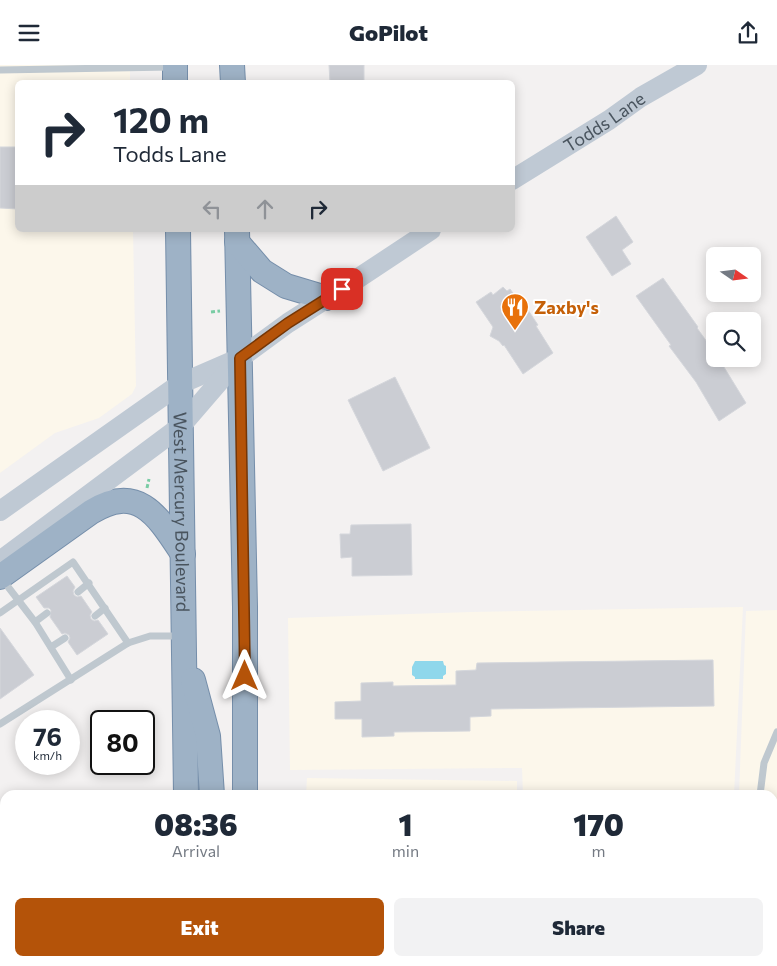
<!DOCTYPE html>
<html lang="en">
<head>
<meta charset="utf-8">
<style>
	body { margin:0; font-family:Commissioner,sans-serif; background:#f2f2f3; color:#1f2937; height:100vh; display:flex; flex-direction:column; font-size:19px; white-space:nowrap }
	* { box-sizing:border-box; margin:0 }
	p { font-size:16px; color:#747a83 }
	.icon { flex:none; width:28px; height:28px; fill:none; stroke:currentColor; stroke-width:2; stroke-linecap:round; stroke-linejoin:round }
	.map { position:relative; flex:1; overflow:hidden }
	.side { position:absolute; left:0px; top:725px; width:778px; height:176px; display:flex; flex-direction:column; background:#fff; border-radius:15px 15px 0 0; box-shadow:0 2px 12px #0003 }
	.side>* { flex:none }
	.guide { position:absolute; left:15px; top:15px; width:500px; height:152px; border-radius:8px; box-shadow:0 2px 12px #0003; background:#fff; color:#1f2937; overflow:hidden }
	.needle { width:32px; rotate:104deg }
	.tools { position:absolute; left:706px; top:182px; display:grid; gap:10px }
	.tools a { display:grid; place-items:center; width:55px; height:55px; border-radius:8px; background:#fff; box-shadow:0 2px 12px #0003; font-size:25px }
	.speed { position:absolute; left:15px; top:645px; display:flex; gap:10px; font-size:25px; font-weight:700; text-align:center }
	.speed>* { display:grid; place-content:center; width:65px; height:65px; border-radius:50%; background:#fff; box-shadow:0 2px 12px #0003; line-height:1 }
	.speed small { font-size:12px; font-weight:400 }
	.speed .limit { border:2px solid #111; border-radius:8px; background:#fff; color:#111 }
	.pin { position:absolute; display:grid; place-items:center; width:42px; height:42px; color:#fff; margin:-21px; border-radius:10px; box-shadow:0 2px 8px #0006 }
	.me { position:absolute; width:55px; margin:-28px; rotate:0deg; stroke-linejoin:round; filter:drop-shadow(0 0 4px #0008) }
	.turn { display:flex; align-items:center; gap:18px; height:105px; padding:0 15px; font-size:22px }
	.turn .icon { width:65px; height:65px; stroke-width:2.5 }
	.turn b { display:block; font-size:35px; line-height:42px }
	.lanes { display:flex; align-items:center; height:48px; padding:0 15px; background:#0003; justify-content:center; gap:25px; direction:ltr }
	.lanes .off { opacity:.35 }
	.eta { display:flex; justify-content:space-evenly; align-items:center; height:85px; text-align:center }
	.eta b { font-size:30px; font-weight:800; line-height:35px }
	.cta { display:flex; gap:10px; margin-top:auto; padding:10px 15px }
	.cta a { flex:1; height:58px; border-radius:8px; background:#b45309; color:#fff; font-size:20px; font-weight:800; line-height:58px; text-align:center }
	.cta a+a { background:#f2f2f3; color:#1f2937 }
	header { display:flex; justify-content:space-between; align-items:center; height:65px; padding:0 15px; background:#fff; font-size:22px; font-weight:800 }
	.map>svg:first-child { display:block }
	.commercial { fill:#fcf7eb }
	.water { fill:#8fd7eb }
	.building { fill:#cbcdd3; stroke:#d5d7dc }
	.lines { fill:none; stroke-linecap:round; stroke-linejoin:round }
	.trunk-casing { stroke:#758eaa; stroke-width:26 }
	.path { stroke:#79cca4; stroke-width:3; stroke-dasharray:4 2.5; stroke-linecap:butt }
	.service { stroke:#bfc8cf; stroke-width:7 }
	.secondary { stroke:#bfc9d4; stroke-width:20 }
	.trunk { stroke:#9eb2c6; stroke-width:24 }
	.route-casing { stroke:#753606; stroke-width:12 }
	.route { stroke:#b45309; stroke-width:9 }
	.labels { text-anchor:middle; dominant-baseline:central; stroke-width:4; stroke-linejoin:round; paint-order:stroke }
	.street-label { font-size:18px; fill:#49545e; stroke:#fff }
	.food-label { font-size:18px; font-weight:bold; fill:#c56008; stroke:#fff; text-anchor:start }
</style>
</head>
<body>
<header><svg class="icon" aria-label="menu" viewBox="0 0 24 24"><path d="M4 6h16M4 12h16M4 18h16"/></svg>GoPilot<svg class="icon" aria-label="share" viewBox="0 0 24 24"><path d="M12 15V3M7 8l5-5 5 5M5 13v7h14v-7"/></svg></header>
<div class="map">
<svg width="777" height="901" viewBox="0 0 777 901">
	<rect width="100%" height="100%" fill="#f3f1f1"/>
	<g class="commercial">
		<polygon points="0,0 130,0 130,17 18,18 18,165 133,165 136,321 132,329 99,353 55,368 0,408"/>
		<polygon points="743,542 734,730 523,730 522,703 290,705 288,553 471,547"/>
		<polygon points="777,545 777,901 724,901 724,896 772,896 772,730 739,730 746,546"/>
		<polygon points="307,713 517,716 517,730 306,730"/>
		<polygon points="302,896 518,896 518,901 301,901"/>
		<polygon points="526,896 719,896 719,901 536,901 526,898"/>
	</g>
	<polygon class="water" points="415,596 443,596 444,600 446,601 446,609 443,611 443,614 415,614 415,612 412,610 412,602"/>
	<g class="building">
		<polygon points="329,0 364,0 364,18 330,18"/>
		<polygon points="0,82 18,82 18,144 0,143"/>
		<polygon points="616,151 633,177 622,185 631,199 612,211 586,172"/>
		<polygon points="663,213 698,262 697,263 715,288 715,294 719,294 746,338 719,356 696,317 669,281 671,280 636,231"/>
		<polygon points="503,222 507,226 510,224 518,235 520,233 538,260 536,261 553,288 523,309 504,280 503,281 499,276 490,271 493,262 476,237 491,227 493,230"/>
		<polygon points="395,312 430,383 383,406 348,335"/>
		<polygon points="411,459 412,510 352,511 352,492 341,493 340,469 350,469 351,460"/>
		<polygon points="67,511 75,522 73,526 74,530 77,532 81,531 92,547 90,550 91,554 94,556 98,555 108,569 77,590 68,577 70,573 69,570 65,568 62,569 50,552 51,545 49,543 44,543 36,532"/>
		<polygon points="0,563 34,610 0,634"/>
		<polygon points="713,595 714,641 491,644 491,651 470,652 470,666 394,667 394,671 362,672 362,654 335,654 335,637 361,636 361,618 393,617 393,621 456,620 456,606 476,605 477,598"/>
	</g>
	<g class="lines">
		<g class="trunk-casing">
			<g id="trunk">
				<polyline points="175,0 175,18"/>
				<polyline points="232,0 233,18"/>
				<path id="s2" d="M 178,165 L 186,730"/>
				<polyline points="237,165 245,542 245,730"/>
				<polyline points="237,177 262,206 286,221 326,233"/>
				<path d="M 0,512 L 91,447 C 139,417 159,453 183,489"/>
				<polyline points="193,615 208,671 212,730"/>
				<polyline points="190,896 190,901"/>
				<polyline points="244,896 244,901"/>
			</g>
		</g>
		<g class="path">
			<polyline points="211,247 220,246"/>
			<polyline points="147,423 149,414"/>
		</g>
		<g class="service">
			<polyline points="0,5 172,2"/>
			<polyline points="2,514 35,557 71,615"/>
			<polyline points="78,527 89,518"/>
			<polyline points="0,548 73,497 128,578"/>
			<polyline points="95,551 105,543"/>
			<polyline points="35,557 47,548"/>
			<polyline points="51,582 65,573"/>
			<polyline points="0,659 128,578 150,571 181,571"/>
			<polyline points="760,730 764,698 777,667"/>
			<polyline points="0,880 5,881"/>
			<polyline points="321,896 325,901"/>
			<polyline points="741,901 741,896"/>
		</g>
		<g class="secondary">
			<path id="s1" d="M 512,115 L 609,55 L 641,32 L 697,0"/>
			<polyline points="0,446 180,319 240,293 288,258 357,214 431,165"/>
			<polyline points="0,496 181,361 237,296"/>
		</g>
		<use href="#trunk" class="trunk"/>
	</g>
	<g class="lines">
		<g class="route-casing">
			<polyline id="route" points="245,611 240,293 288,258 342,224"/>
		</g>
		<use href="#route" class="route"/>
	</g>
	<defs>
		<g id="restaurant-pin" transform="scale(1.4375)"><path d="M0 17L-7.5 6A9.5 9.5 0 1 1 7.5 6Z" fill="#e8710a" stroke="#fff"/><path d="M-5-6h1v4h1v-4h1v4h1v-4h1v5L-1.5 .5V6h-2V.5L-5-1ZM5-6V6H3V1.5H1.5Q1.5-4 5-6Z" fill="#fff"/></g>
	</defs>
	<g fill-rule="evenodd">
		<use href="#restaurant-pin" x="515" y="242"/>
	</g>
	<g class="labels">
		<g class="street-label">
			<text stroke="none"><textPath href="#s1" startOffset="109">Todds Lane</textPath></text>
			<text stroke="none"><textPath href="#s2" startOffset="282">West Mercury Boulevard</textPath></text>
		</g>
		<g class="food-label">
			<text x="534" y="242">Zaxby's</text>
		</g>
	</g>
</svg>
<div class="tools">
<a><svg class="needle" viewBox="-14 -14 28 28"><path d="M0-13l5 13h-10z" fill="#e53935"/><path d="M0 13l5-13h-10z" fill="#747a83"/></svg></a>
<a><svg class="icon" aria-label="search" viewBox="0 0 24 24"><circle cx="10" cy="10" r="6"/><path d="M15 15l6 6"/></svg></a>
</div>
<div class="speed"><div>76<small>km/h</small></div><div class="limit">80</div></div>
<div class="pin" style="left:342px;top:224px;background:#d93025"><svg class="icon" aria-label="arrive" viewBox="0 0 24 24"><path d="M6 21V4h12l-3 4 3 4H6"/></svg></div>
<svg class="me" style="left:245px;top:611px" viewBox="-20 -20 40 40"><path d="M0-17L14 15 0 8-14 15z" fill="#b45309" stroke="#fff" stroke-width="4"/></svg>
<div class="guide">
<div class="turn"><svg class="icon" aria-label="right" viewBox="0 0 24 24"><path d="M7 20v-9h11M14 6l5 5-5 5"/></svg><div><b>120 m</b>Todds Lane</div></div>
<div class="lanes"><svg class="icon off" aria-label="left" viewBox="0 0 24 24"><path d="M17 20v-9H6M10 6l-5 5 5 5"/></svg><svg class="icon off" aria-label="ahead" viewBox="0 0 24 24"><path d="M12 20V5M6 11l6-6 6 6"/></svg><svg class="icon" aria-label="right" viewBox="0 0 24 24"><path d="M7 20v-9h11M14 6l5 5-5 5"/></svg></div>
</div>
<section class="side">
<div class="eta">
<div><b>08:36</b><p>Arrival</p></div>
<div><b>1</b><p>min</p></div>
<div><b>170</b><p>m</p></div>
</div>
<div class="cta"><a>Exit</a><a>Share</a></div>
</section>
</div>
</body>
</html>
